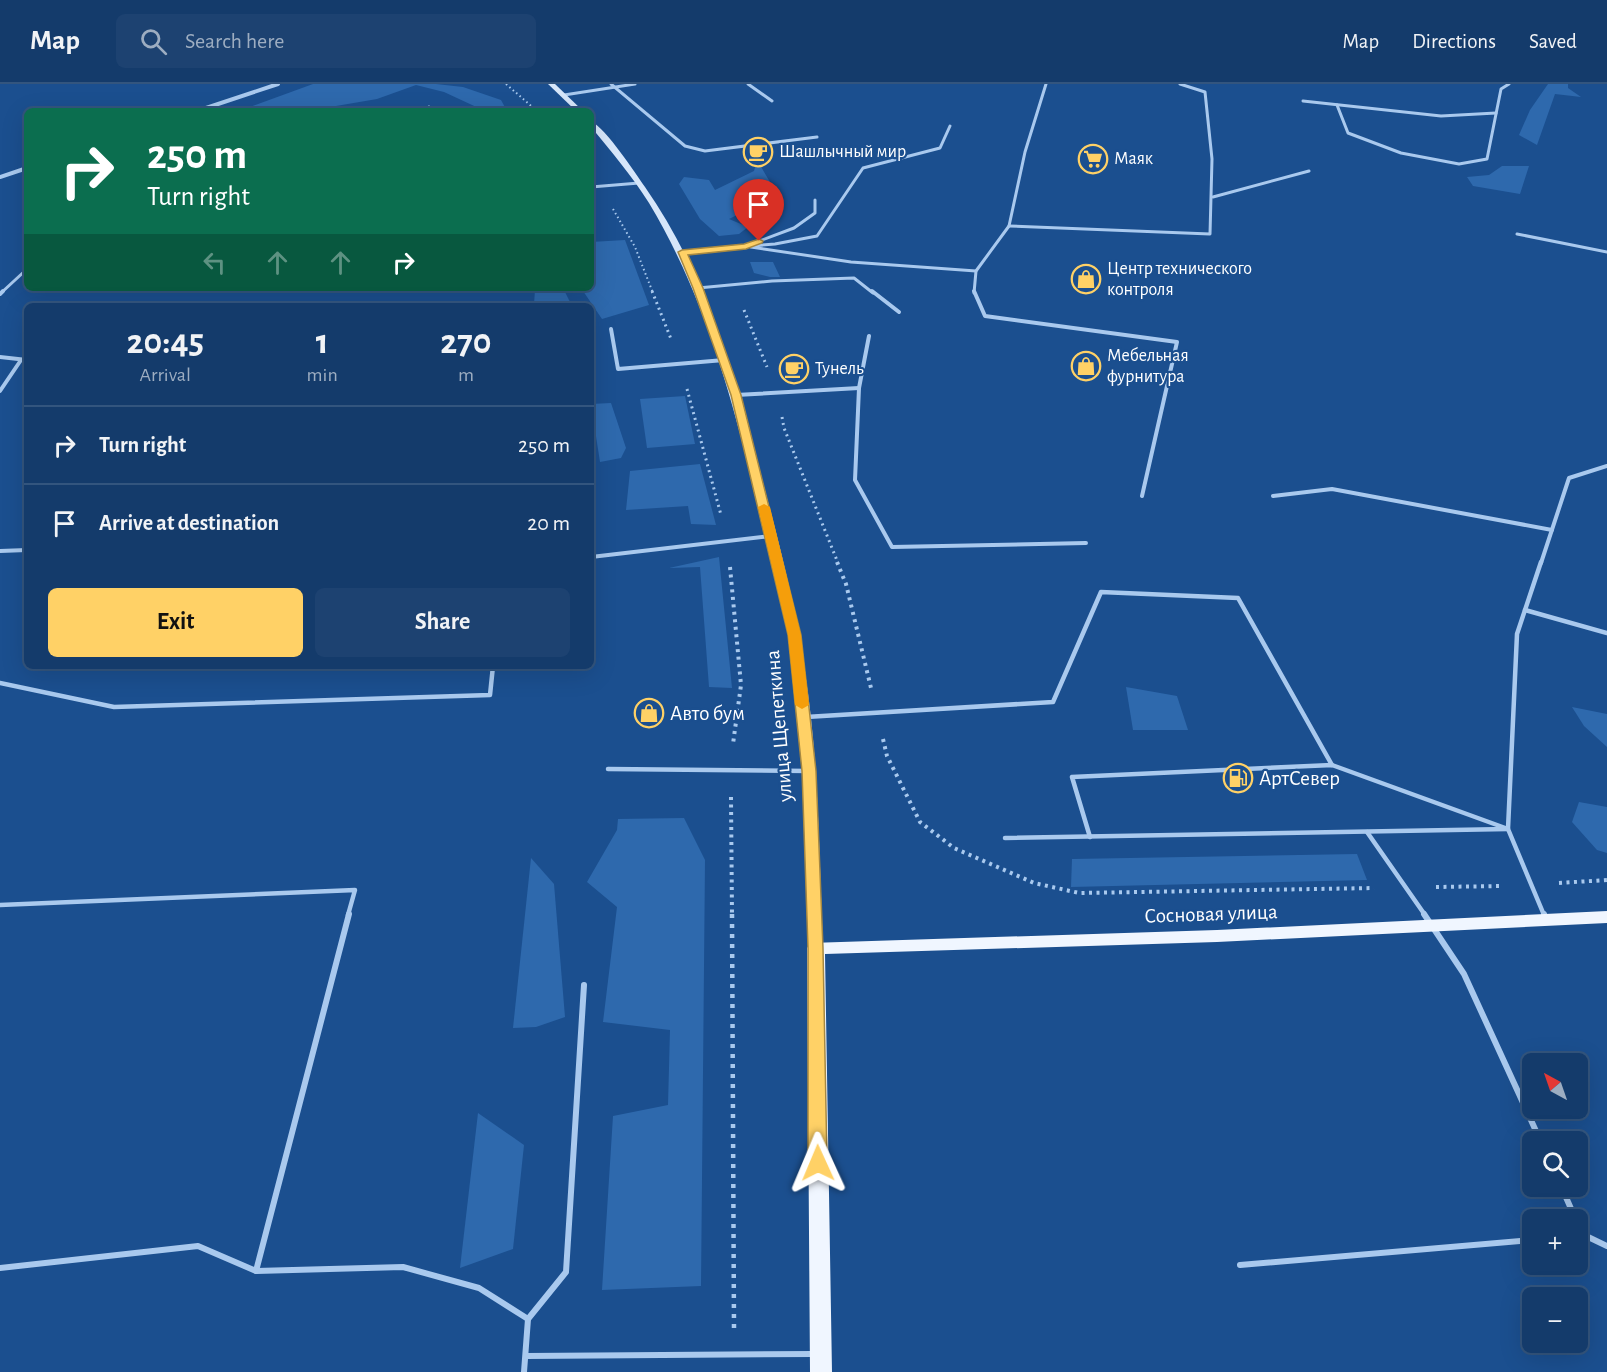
<!DOCTYPE html>
<html lang="en">
<head>
<meta charset="utf-8">
<style>
	body { margin:0; font-family:"Alegreya Sans",sans-serif; background:#1d4271; color:#f1f3f6; height:100vh; display:flex; flex-direction:column; font-size:22px; white-space:nowrap }
	* { box-sizing:border-box; margin:0 }
	p { font-size:20px; color:#9dadc1 }
	.icon { flex:none; width:33px; height:33px; fill:none; stroke:currentColor; stroke-width:2; stroke-linecap:round; stroke-linejoin:round }
	.map { position:relative; flex:1; overflow:hidden }
	.drawer { position:absolute; left:24px; top:219px; width:570px; height:366px; display:flex; flex-direction:column; background:#143b6b; border-radius:9px; box-shadow:0 6px 24px #0002,0 0 0 2px #33557e }
	.drawer>* { flex:none }
	.top-card { position:absolute; left:24px; top:24px; width:570px; height:183px; border-radius:9px; box-shadow:0 6px 24px #0002,0 0 0 2px #33557e; background:#0b6e4f; color:#fff; overflow:hidden }
	.needle { width:39px; rotate:320deg }
	.fabs { position:absolute; left:1522px; top:969px; display:grid; gap:12px }
	.fabs a { display:grid; place-items:center; width:66px; height:66px; border-radius:9px; background:#143b6b; box-shadow:0 6px 24px #0002,0 0 0 2px #33557e; font-size:30px }
	.pin { position:absolute; display:grid; place-items:center; width:51px; height:51px; color:#fff; margin:-62px -26px; border-radius:50% 50% 50% 0; rotate:-45deg; box-shadow:0 0 6px #0007 }
	.pin .icon { rotate:45deg }
	.me { position:absolute; width:66px; margin:-33px; rotate:359deg; stroke-linejoin:round; filter:drop-shadow(0 0 4px #0008) }
	.turn { display:flex; align-items:center; gap:21px; height:126px; padding:0 24px; font-size:27px }
	.turn .icon { width:78px; height:78px; stroke-width:2.5 }
	.turn b { display:block; font-size:42px; line-height:51px }
	.lanes { display:flex; align-items:center; height:57px; padding:0 24px; background:#0003; justify-content:center; gap:30px; direction:ltr }
	.lanes .off { opacity:.35 }
	.eta { display:flex; justify-content:space-evenly; align-items:center; height:102px; text-align:center }
	.eta b { font-size:36px; font-weight:700; line-height:42px }
	.cta { display:flex; gap:12px; margin-top:auto; padding:12px 24px }
	.cta a { flex:1; height:69px; border-radius:9px; background:#ffd166; color:#111; font-size:24px; font-weight:700; line-height:69px; text-align:center }
	.cta a+a { background:#1d4271; color:#f1f3f6 }
	ul { padding:0; list-style:none }
	li { display:flex; align-items:center; gap:18px; height:78px; padding:0 24px; border-top:2px solid #33557e }
	li div { flex:1 }
	li b { display:block; font-size:22px }
	li em { font-style:normal }
	header { display:flex; align-items:center; gap:36px; box-sizing:border-box; height:84px; padding:0 30px; background:#143b6b; border-bottom:2px solid #33557e }
	header strong { font-size:28px }
	nav { display:flex; gap:33px; margin-inline-start:auto; font-size:21px }
	.search { width:420px; height:54px; background:#1d4271; display:flex; align-items:center; gap:15px; box-sizing:border-box; padding:0 21px; border-radius:9px; color:#9dadc1; font-size:22px }
	.map>svg:first-child { display:block }
	.green { fill:#2e69ad }
	.lines { fill:none; stroke-linecap:round; stroke-linejoin:round }
	.path-far3 { stroke:#a9c9ee; stroke-width:2; stroke-dasharray:1.5 3; stroke-linecap:butt }
	.path-far2 { stroke:#a9c9ee; stroke-width:3; stroke-dasharray:2 4; stroke-linecap:butt }
	.path-far1 { stroke:#a9c9ee; stroke-width:4; stroke-dasharray:3 4.5; stroke-linecap:butt }
	.path { stroke:#a9c9ee; stroke-width:4.5; stroke-dasharray:4 6; stroke-linecap:butt }
	.service-far3 { stroke:#a9c9ee; stroke-width:3 }
	.service-far2 { stroke:#a9c9ee; stroke-width:4 }
	.service-far1 { stroke:#a9c9ee; stroke-width:4.5 }
	.service { stroke:#a9c9ee; stroke-width:6 }
	.minor { stroke:#a9c9ee; stroke-width:4 }
	.secondary { fill:#d6e6fa; fill-rule:evenodd }
	.primary { fill:#f0f6ff; fill-rule:evenodd }
	.route { fill:#ffd166; stroke:#a68842; stroke-width:1.5 }
	.slow { fill:#f59e0b }
	.labels { text-anchor:middle; dominant-baseline:central; stroke-width:4.5; stroke-linejoin:round; paint-order:stroke }
	.far-poi-label { font-size:18px; fill:#fff; stroke:#1b4f8f; text-anchor:start }
	.poi-label { font-size:21px; fill:#fff; stroke:#1b4f8f; text-anchor:start }
	.street-label { font-size:21px; fill:#fff; stroke:#1b4f8f }
</style>
</head>
<body>
<header>
<strong>Map</strong>
<div class="search"><svg class="icon" aria-label="search" viewBox="0 0 24 24"><circle cx="10" cy="10" r="6"/><path d="M15 15l6 6"/></svg>Search here</div>
<nav><a>Map</a><a>Directions</a><a>Saved</a></nav>
</header>
<div class="map">
<svg width="1607" height="1288" viewBox="0 0 1607 1288">
	<rect width="100%" height="100%" fill="#1b4f8f"/>
	<g class="green">
		<polygon points="313,0 436,0 463,3 501,16 507,27 485,27 444,8 416,1 377,15 336,22 319,27 239,27"/>
		<polygon points="1548,0 1568,0 1568,4 1581,13 1555,10 1537,61 1519,51 1530,26"/>
		<polygon points="757,76 780,115 768,116 779,135 766,132 756,121 735,118 739,130 729,135 748,143 739,150 719,152 700,135 679,100 684,93 709,96 715,106 754,87"/>
		<polygon points="1502,82 1529,82 1520,110 1473,102 1467,93 1489,91"/>
		<polygon points="625,156 649,221 602,235 581,204 591,204 591,158"/>
		<polygon points="750,178 773,178 780,193 770,193 754,189"/>
		<polygon points="535,204 563,204 572,222 534,222"/>
		<polygon points="685,312 695,360 647,364 640,315"/>
		<polygon points="611,319 626,364 621,374 600,378 591,320"/>
		<polygon points="700,380 716,441 691,440 688,422 626,426 630,387"/>
		<polygon points="719,473 732,604 709,603 700,483 669,484"/>
		<polygon points="1126,603 1177,612 1188,646 1133,646"/>
		<polygon points="1572,623 1607,630 1607,663 1584,642"/>
		<polygon points="1579,718 1607,723 1607,769 1597,766 1572,738"/>
		<polygon points="684,734 705,776 701,1202 602,1206 613,1032 668,1021 670,946 603,938 617,823 587,798 617,746 618,735"/>
		<polygon points="1357,770 1367,796 1071,803 1072,775"/>
		<polygon points="531,774 554,800 565,933 536,943 513,944"/>
		<polygon points="478,1029 524,1061 513,1165 460,1184"/>
	</g>
	<g class="lines">
		<g class="path-far3">
			<polyline points="506,0 537,27"/>
			<polyline points="613,125 635,163 653,209"/>
		</g>
		<g class="path-far2">
			<polyline points="652,207 671,255"/>
			<polyline points="744,226 767,283"/>
			<polyline points="687,305 721,431"/>
			<polyline points="782,333 784,344 838,479"/>
		</g>
		<g class="path-far1">
			<polyline points="837,478 846,500 871,604"/>
			<polyline points="730,483 741,601 733,660"/>
			<polyline points="883,655 887,672 920,738 954,764 1034,799 1079,809 1374,804"/>
			<polyline points="731,713 732,831"/>
			<polyline points="1559,799 1607,796"/>
			<polyline points="1436,803 1503,802"/>
		</g>
		<polyline class="path" points="732,830 734,1245"/>
		<g class="service-far3">
			<polyline points="611,0 685,62 705,67 817,53"/>
			<polyline points="748,0 772,17"/>
			<polyline points="564,11 635,0"/>
			<polyline points="1303,17 1441,32 1496,29"/>
			<polyline points="1337,21 1348,49 1401,69 1459,80 1487,75 1501,5 1509,0"/>
			<polyline points="428,27 429,23"/>
			<polyline points="591,103 639,99"/>
			<polyline points="1213,113 1309,87"/>
			<polyline points="1009,142 1210,150 1212,75 1205,8 1180,0"/>
			<polyline points="1517,150 1607,168"/>
			<polyline points="754,159 794,144 815,129 815,116"/>
			<polyline points="751,163 851,178 976,187"/>
			<polyline points="682,168 775,160 817,152 863,84 940,64 950,42"/>
			<polyline points="698,204 772,197 854,194 873,209"/>
			<polyline points="1,209 27,185"/>
			<polyline points="974,209 976,187 1009,142 1025,68 1046,0"/>
		</g>
		<g class="service-far2">
			<polyline points="872,207 899,228"/>
			<polyline points="974,207 985,232 1177,258 1142,412"/>
			<polyline points="0,210 3,207"/>
			<polyline points="611,245 618,285 724,276"/>
			<polyline points="869,252 859,304 855,396 892,463 1086,459"/>
			<polyline points="0,273 27,276"/>
			<polyline points="0,307 21,276"/>
			<polyline points="736,311 859,304"/>
			<polyline points="1273,412 1332,405 1552,446"/>
			<polyline points="0,467 27,466"/>
			<polyline points="591,473 771,452"/>
			<polyline points="1541,479 1569,394 1607,382"/>
		</g>
		<g class="service-far1">
			<polyline points="1525,526 1607,549"/>
			<polyline points="0,599 114,623 490,611 493,582"/>
			<polyline points="806,633 1053,618 1101,508 1238,514 1332,681"/>
			<polyline points="608,685 809,687"/>
			<polyline points="1367,748 1425,831"/>
			<polyline points="1090,753 1072,693 1332,681 1508,745 1544,831"/>
			<polyline points="1005,754 1508,745 1517,550 1541,478"/>
			<polyline points="0,821 355,806 348,831"/>
		</g>
		<g class="service">
			<polyline points="1424,830 1464,890 1541,1058"/>
			<polyline points="1544,830 1545,833"/>
			<polyline points="1561,1102 1576,1136"/>
			<polyline points="1578,1139 1584,1151 1607,1162"/>
			<polyline points="1240,1181 1533,1156"/>
			<polyline points="0,1184 198,1162 256,1187 403,1183 479,1204 528,1235"/>
			<polyline points="256,1187 349,830"/>
			<polyline points="526,1272 814,1270"/>
			<polyline points="524,1288 528,1235 566,1188 584,901"/>
		</g>
		<g class="minor">
			<polyline points="197,27 278,0"/>
			<polyline points="0,93 27,84"/>
		</g>
		<g class="secondary">
			<polygon points="548,0 555,0 583,27 576,27"/>
			<path d="M 591,37 C 607,46 634,87 645,103 C 699,180 729,272 753,362 C 773,437 794,511 805,588 C 819,679 819,772 823,864 L 821,868 L 816,869 L 811,868 L 809,864 C 806,772 806,679 794,588 C 784,516 766,446 747,376 C 724,286 697,199 649,119 C 632,92 611,67 591,43 Z"/>
		</g>
		<polygon class="primary" points="1607,827 1607,839 1217,858 825,870 832,1288 810,1288 807,864 810,859 1217,846"/>
	</g>
	<polygon class="route" points="759,155 763,157 762,159 746,165 688,171 703,204 741,311 801,551 816,687 823,864 827,1079 824,1085 818,1087 811,1085 808,1079 808,864 802,687 788,551 731,311 693,204 678,168 682,166 744,160"/>
	<polygon class="slow" points="764,420 770,423 801,551 809,621 802,625 795,621 788,551 758,423"/>
	<defs>
		<g id="cafe-ring" transform="scale(1.5)"><circle r="9.5" fill="#1b4f8f" stroke="#ffd166" stroke-width="1.5"/><path d="M-5.5-4.5H6V0H3Q3 3.5 0 3.5H-2.5Q-5.5 3.5-5.5 0ZM3-3.2v2h1.7v-2ZM-6 4.5H4V6H-6Z" fill="#ffd166"/></g>
		<g id="supermarket-ring" transform="scale(1.5)"><circle r="9.5" fill="#1b4f8f" stroke="#ffd166" stroke-width="1.5"/><path d="M-6-5.5h2.5l.6 2H6L4.5 2H-2.5L-4.4-4H-6ZM-1.5 3.2a1.3 1.3 0 1 0 .1 0ZM3 3.2a1.3 1.3 0 1 0 .1 0Z" fill="#ffd166"/></g>
		<g id="shop-ring" transform="scale(1.5)"><circle r="9.5" fill="#1b4f8f" stroke="#ffd166" stroke-width="1.5"/><path d="M-5-2.5h2.3a2.7 3.5 0 0 1 5.4 0H5L5.5 6h-11ZM-1.5-2.5h3a1.5 2.3 0 0 0-3 0Z" fill="#ffd166"/></g>
		<g id="fuel-ring" transform="scale(1.5)"><circle r="9.5" fill="#1b4f8f" stroke="#ffd166" stroke-width="1.5"/><path d="M-5.5-6h7V0h2V4h1.3V-2.5L3-4.5l.8-.8L6-3V5H2.5V1h-1V6h-7ZM-4.2-4.7v3.2H.2V-4.7Z" fill="#ffd166"/></g>
	</defs>
	<g fill-rule="evenodd">
		<use href="#cafe-ring" x="758" y="68"/>
		<use href="#supermarket-ring" x="1093" y="75"/>
		<use href="#shop-ring" x="1086" y="195"/>
		<use href="#shop-ring" x="1086" y="282"/>
		<use href="#cafe-ring" x="794" y="285"/>
		<use href="#shop-ring" x="649" y="629"/>
		<use href="#fuel-ring" x="1238" y="694"/>
	</g>
	<g class="labels">
		<g class="far-poi-label">
			<text x="779" y="68">Шашлычный мир</text>
			<text x="1114" y="75">Маяк</text>
			<text x="1107" y="185">Центр технического<tspan x="1107" dy="21">контроля</tspan></text>
			<text x="1107" y="272">Мебельная<tspan x="1107" dy="21">фурнитура</tspan></text>
			<text x="815" y="285">Тунель</text>
		</g>
		<g class="poi-label">
			<text x="670" y="629">Авто бум</text>
			<text x="1259" y="694">АртСевер</text>
		</g>
		<g class="street-label">
			<text transform="translate(779 642) rotate(-95)">улица Щепеткина</text>
			<text transform="translate(1211 830) rotate(-2)">Сосновая улица</text>
		</g>
	</g>
</svg>
<div class="fabs">
<a><svg class="needle" viewBox="-14 -14 28 28"><path d="M0-13l5 13h-10z" fill="#e53935"/><path d="M0 13l5-13h-10z" fill="#9dadc1"/></svg></a>
<a><svg class="icon" aria-label="search" viewBox="0 0 24 24"><circle cx="10" cy="10" r="6"/><path d="M15 15l6 6"/></svg></a>
<a>+</a>
<a>−</a>
</div>
<div class="pin" style="left:759px;top:157px;background:#d93025"><svg class="icon" aria-label="arrive" viewBox="0 0 24 24"><path d="M6 21V4h12l-3 4 3 4H6"/></svg></div>
<svg class="me" style="left:818px;top:1079px" viewBox="-20 -20 40 40"><path d="M0-17L14 15 0 8-14 15z" fill="#ffd166" stroke="#fff" stroke-width="4"/></svg>
<div class="top-card">
<div class="turn"><svg class="icon" aria-label="right" viewBox="0 0 24 24"><path d="M7 20v-9h11M14 6l5 5-5 5"/></svg><div><b>250 m</b>Turn right</div></div>
<div class="lanes"><svg class="icon off" aria-label="left" viewBox="0 0 24 24"><path d="M17 20v-9H6M10 6l-5 5 5 5"/></svg><svg class="icon off" aria-label="ahead" viewBox="0 0 24 24"><path d="M12 20V5M6 11l6-6 6 6"/></svg><svg class="icon off" aria-label="ahead" viewBox="0 0 24 24"><path d="M12 20V5M6 11l6-6 6 6"/></svg><svg class="icon" aria-label="right" viewBox="0 0 24 24"><path d="M7 20v-9h11M14 6l5 5-5 5"/></svg></div>
</div>
<section class="drawer">
<div class="eta">
<div><b>20:45</b><p>Arrival</p></div>
<div><b>1</b><p>min</p></div>
<div><b>270</b><p>m</p></div>
</div>
<ul>
<li><svg class="icon" aria-label="right" viewBox="0 0 24 24"><path d="M7 20v-9h11M14 6l5 5-5 5"/></svg><div><b>Turn right</b></div><em>250 m</em></li>
<li><svg class="icon" aria-label="arrive" viewBox="0 0 24 24"><path d="M6 21V4h12l-3 4 3 4H6"/></svg><div><b>Arrive at destination</b></div><em>20 m</em></li>
</ul>
<div class="cta"><a>Exit</a><a>Share</a></div>
</section>
</div>
</body>
</html>
